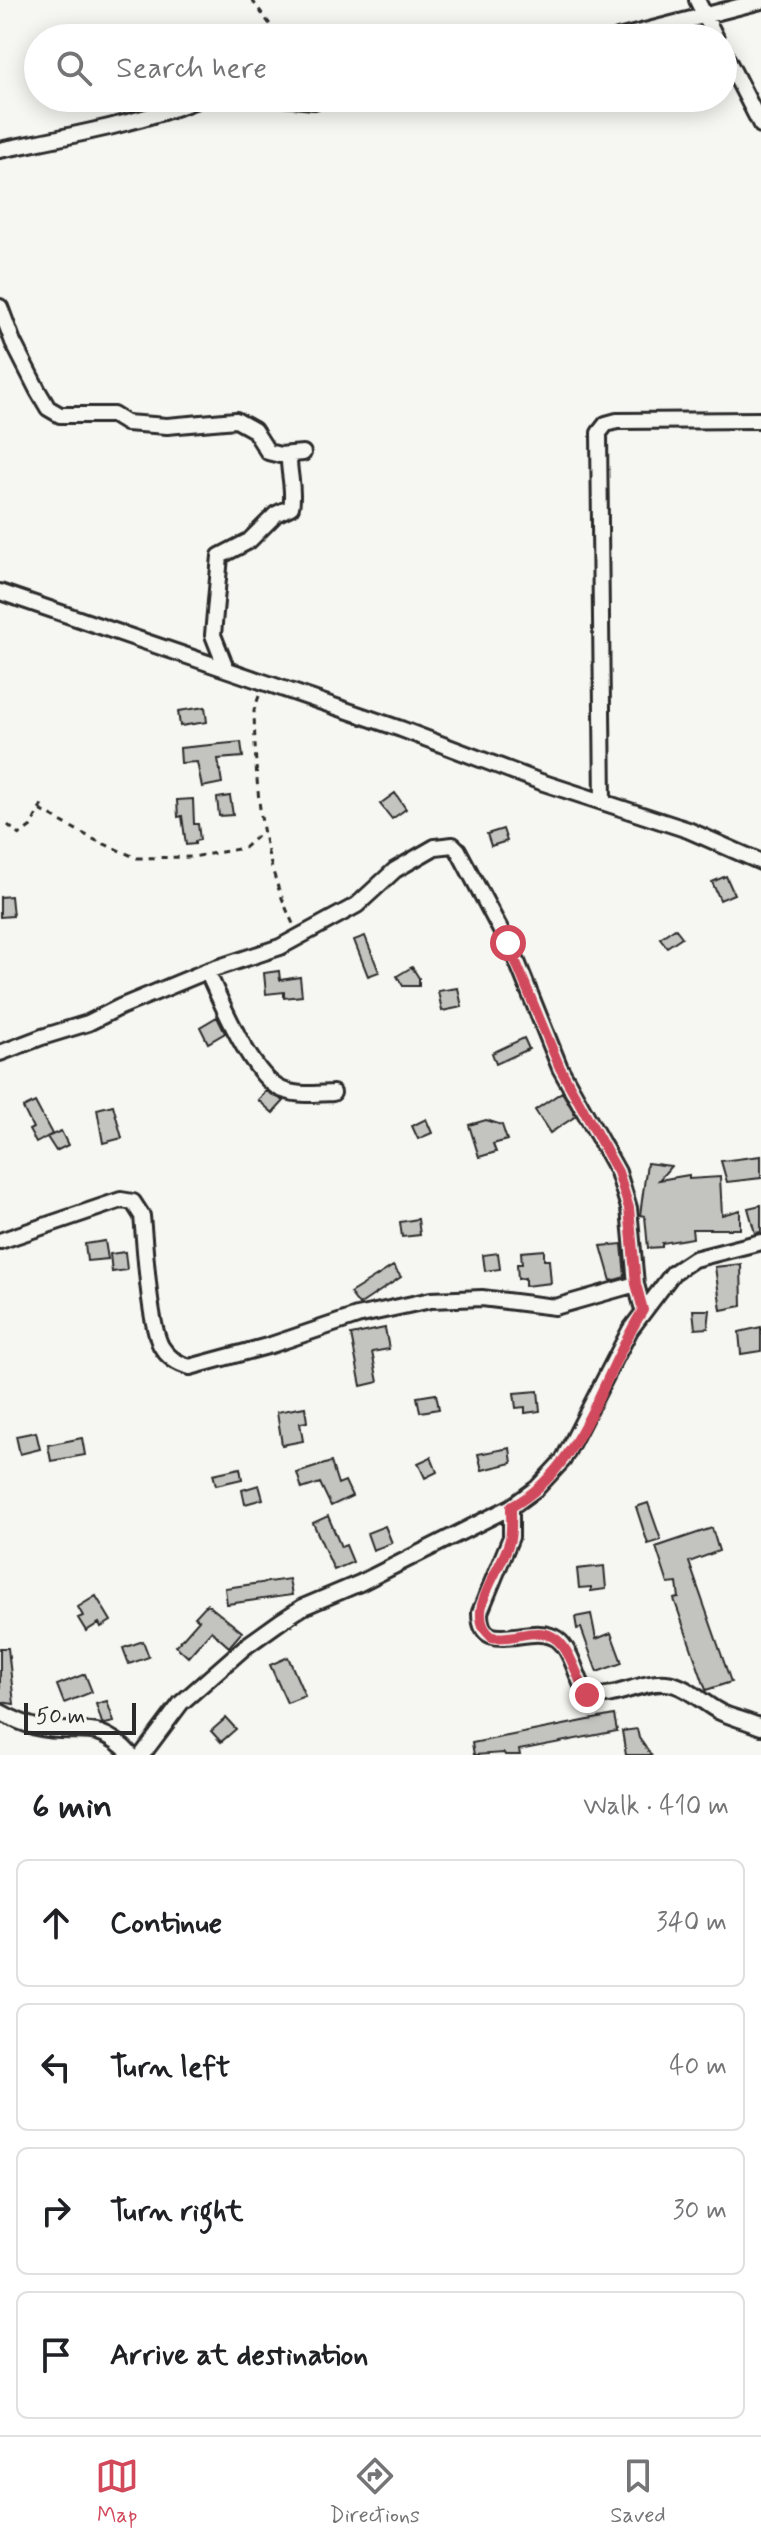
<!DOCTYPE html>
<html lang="en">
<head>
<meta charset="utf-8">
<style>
  :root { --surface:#fff; --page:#f6f6f6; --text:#202124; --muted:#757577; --line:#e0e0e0; --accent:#d1495b }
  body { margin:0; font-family:Mynerve,sans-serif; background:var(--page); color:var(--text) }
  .scale { position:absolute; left:24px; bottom:20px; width:112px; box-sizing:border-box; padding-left:8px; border:4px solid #2b2b2b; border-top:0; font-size:22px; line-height:28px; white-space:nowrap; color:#2b2b2b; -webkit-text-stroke:6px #f6f6f2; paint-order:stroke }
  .stop { position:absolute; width:24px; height:24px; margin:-18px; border:6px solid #d1495b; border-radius:50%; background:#fff }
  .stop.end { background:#d1495b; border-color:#fff; box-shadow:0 2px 8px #0008 }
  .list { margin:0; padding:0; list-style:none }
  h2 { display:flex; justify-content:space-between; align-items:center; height:104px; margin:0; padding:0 32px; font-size:34px }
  h2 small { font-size:26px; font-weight:400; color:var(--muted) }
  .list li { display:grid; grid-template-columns:52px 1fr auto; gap:24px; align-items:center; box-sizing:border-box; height:128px; margin:0 16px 16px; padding:0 16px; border:2px solid var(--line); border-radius:12px }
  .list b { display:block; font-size:30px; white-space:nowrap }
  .list em { font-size:26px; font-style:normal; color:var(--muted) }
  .icon { flex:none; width:44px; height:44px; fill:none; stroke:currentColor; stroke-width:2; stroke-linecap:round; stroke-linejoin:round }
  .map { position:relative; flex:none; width:761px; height:1755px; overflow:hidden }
  .search { position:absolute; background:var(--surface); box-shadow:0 4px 20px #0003; left:24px; right:24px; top:24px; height:88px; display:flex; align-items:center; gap:20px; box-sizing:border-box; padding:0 28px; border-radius:44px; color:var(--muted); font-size:30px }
  .sheet { height:680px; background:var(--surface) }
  nav { display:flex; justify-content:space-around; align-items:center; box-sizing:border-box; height:112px; border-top:2px solid var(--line); background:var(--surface); font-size:22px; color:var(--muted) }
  nav a { display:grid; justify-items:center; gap:4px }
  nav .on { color:var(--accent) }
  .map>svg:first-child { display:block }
  .building { fill:#c3c3c0; stroke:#2b2b2b; stroke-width:2 }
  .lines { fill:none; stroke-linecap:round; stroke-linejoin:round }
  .minor-casing { stroke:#2b2b2b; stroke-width:20 }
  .path { stroke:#2b2b2b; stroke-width:3; stroke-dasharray:6 6; stroke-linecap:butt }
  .minor { stroke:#f6f6f2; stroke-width:14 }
  .route { stroke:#d1495b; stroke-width:10 }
</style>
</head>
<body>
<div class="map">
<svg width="761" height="1755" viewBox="0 0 761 1755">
  <rect width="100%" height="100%" fill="#f6f6f2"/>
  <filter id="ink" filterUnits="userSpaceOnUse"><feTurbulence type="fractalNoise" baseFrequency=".0125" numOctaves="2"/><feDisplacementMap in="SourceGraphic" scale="16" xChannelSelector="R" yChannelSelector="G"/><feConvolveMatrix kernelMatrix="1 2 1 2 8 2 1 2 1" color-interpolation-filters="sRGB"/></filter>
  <g filter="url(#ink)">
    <path class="building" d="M205,707L207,722L180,726L178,711Z
      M241,742L243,757L218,759L222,783L202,787L197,762L181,763L180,748Z
      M395,793L406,809L392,819L380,804Z
      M230,796L233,815L219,816L217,798Z
      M193,799L194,824H198L200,840L195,841V844L186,845L182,816L178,817L177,800Z
      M503,829L507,841L491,846L487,834Z
      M726,876L734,894L720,900L712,882Z
      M11,896L13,916L0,917V897Z
      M675,928L682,937L667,947L660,938Z
      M365,936L379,972L368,976L354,940Z
      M412,967L419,978V986H403L397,976Z
      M279,971L280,980L300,977L302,996L284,998V992L266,994L264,973Z
      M458,988L462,1007L442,1011L438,991Z
      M217,1017L225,1033L208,1043L200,1027Z
      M524,1038L529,1049L496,1064L492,1053Z
      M266,1091L284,1101L273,1113L258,1100Z
      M562,1092L576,1116L550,1133L535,1110Z
      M35,1102L52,1134L36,1143L29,1130L33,1128L23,1108Z
      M113,1105L122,1138L103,1143L97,1109Z
      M426,1119L432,1133L418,1139L412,1126Z
      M486,1120L502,1125L507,1140L493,1144L496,1152L479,1157L469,1125Z
      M61,1131L68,1145L56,1151L47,1137Z
      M761,1156V1178L727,1182L721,1161Z
      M647,1163L671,1166L659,1180L689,1175V1179L720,1177L722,1215L740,1210V1229H692L693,1238L662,1243V1247L648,1248L645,1216L640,1215Z
      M761,1205V1232L755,1233L748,1208Z
      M418,1219L420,1235L402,1237L400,1222Z
      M105,1241L108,1259L87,1261L85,1244Z
      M622,1244L625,1277L611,1281L601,1246Z
      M544,1250V1260H549L551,1283L525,1286V1278L518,1279L517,1264H522L521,1252Z
      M125,1252L127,1270L112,1272L110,1254Z
      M498,1253L500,1269L485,1271L483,1255Z
      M741,1264L742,1306L721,1310L715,1267Z
      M393,1266L401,1277L359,1305L350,1293Z
      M693,1310H710L708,1328L695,1329Z
      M761,1327V1351L741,1354L739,1332Z
      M385,1328L389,1349L372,1352L378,1382L361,1386L351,1335Z
      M538,1391L540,1411L525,1413V1407L516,1408L514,1393Z
      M436,1394L439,1409L420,1412L417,1397Z
      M305,1407L307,1422L300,1423L303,1441L282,1445L277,1412Z
      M36,1432L40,1449L20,1454L16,1436Z
      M82,1438L85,1455L51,1461L48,1445Z
      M510,1448L512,1463L482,1470L478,1454Z
      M431,1457L437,1472L425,1478L418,1463Z
      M331,1462L338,1484L345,1481L352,1496L331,1506L320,1483L302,1489L297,1473Z
      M240,1468L242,1479L216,1485L213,1474Z
      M259,1485L263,1499L245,1504L242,1490Z
      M648,1503L661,1540L648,1544L636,1507Z
      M328,1516L341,1547L346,1545L353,1562L334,1570L313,1523Z
      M385,1526L392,1543L373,1550L367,1533Z
      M712,1528L719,1551L689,1562L731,1682L706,1690L674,1599L679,1598L677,1583L668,1584L656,1547Z
      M604,1566L606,1589L591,1591V1587L579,1588L577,1569Z
      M289,1579L292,1595L227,1604L225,1588Z
      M96,1596L111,1621L101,1627L99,1623L86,1631L78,1618L83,1616L78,1607Z
      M207,1604L242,1632L229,1647L211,1631L188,1657L176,1646L199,1620L195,1617Z
      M591,1614L596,1639L611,1633L622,1663L597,1672L581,1628L577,1629L575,1617Z
      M143,1641L149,1657L129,1664L123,1648Z
      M0,1648H8L14,1704L0,1702Z
      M288,1657L305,1696L287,1703L270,1665Z
      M85,1674L92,1692L64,1703L57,1685Z
      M107,1701L114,1722L105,1724L102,1723L96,1704Z
      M614,1715L617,1731L519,1750L520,1755H505L504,1753L474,1755L472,1743Z
      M226,1718L236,1729L221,1742L211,1731Z
      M637,1729L639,1738L651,1755H626L622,1731Z"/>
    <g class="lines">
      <g class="minor-casing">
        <path id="minor" d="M697,0L716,38
          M618,38L761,1
          M723,51L761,125
          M283,98L314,101L323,98
          M0,150C68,136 138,124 202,98
          M0,307L13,342L38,391L48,408L60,415H113L126,423L167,426L236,420L254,430L268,452L280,455L303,453
          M0,592L401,729L541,782L688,830L761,862
          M226,668L213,635L220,556L249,541L276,514L291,507C295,490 288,472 289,455
          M603,802L599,433L606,424L617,421L761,420
          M207,971C221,1001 252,1078 283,1090C299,1096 317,1094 333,1093
          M0,1053L42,1037L88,1023L120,1007L207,971L280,947L357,905L395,870L435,847L453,845L458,850L516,959L560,1068L618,1172L629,1208L636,1284L643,1310
          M0,1241L121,1200L133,1202L142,1216C145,1246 149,1323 161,1346C168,1358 178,1364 190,1367L271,1345L357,1316L431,1300L482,1298L555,1307L636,1284
          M511,1507V1537L480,1612C479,1660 532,1621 557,1639C573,1651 576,1678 587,1695C614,1700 639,1681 666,1683C687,1685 702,1703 720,1712C733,1718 748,1721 761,1727
          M0,1712C11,1718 24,1724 36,1727C78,1737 97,1717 131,1755
          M142,1755L181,1703L246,1646L281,1621L303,1607L360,1583L511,1507L537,1488L563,1460L630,1330L673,1273L694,1259L761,1242"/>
      </g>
      <path class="path" d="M252,0L280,38
        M259,696L254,710C256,790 259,852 294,926
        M40,810L95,840L137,858L193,857L244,848L262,832
        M8,825L19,835L31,826L44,800"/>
      <use href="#minor" class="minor"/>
    </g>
  </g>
  <g class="lines" filter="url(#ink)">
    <path class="route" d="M508,943L560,1068L618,1172L629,1208L636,1284L643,1310C602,1375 583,1468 511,1507C511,1517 512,1529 510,1539C504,1568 461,1613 492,1637C507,1640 522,1633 537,1633C569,1632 574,1674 587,1695"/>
  </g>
</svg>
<div class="scale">50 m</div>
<div class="stop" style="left:508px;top:943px"></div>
<div class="stop end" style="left:587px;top:1695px"></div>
<div class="search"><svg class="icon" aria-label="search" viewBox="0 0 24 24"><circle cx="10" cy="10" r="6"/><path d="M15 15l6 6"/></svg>Search here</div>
</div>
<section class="sheet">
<h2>6 min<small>Walk · 410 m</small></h2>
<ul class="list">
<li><svg class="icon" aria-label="ahead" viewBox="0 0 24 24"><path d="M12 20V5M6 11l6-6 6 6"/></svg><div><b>Continue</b></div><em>340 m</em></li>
<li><svg class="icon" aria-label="left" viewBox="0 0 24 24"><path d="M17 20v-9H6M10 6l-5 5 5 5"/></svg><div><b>Turn left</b></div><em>40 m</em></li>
<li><svg class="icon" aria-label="right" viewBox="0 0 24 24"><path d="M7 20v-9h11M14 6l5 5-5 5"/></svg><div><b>Turn right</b></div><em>30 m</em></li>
<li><svg class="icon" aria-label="arrive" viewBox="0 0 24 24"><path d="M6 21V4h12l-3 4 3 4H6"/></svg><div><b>Arrive at destination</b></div></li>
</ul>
</section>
<nav>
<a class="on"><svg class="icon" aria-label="map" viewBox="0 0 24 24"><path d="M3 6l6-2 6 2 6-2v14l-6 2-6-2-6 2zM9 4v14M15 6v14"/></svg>Map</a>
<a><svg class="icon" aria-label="directions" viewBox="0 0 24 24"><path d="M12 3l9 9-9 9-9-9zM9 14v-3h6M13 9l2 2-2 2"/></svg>Directions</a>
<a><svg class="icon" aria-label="saved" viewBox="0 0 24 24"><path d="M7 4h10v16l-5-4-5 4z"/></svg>Saved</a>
</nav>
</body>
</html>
